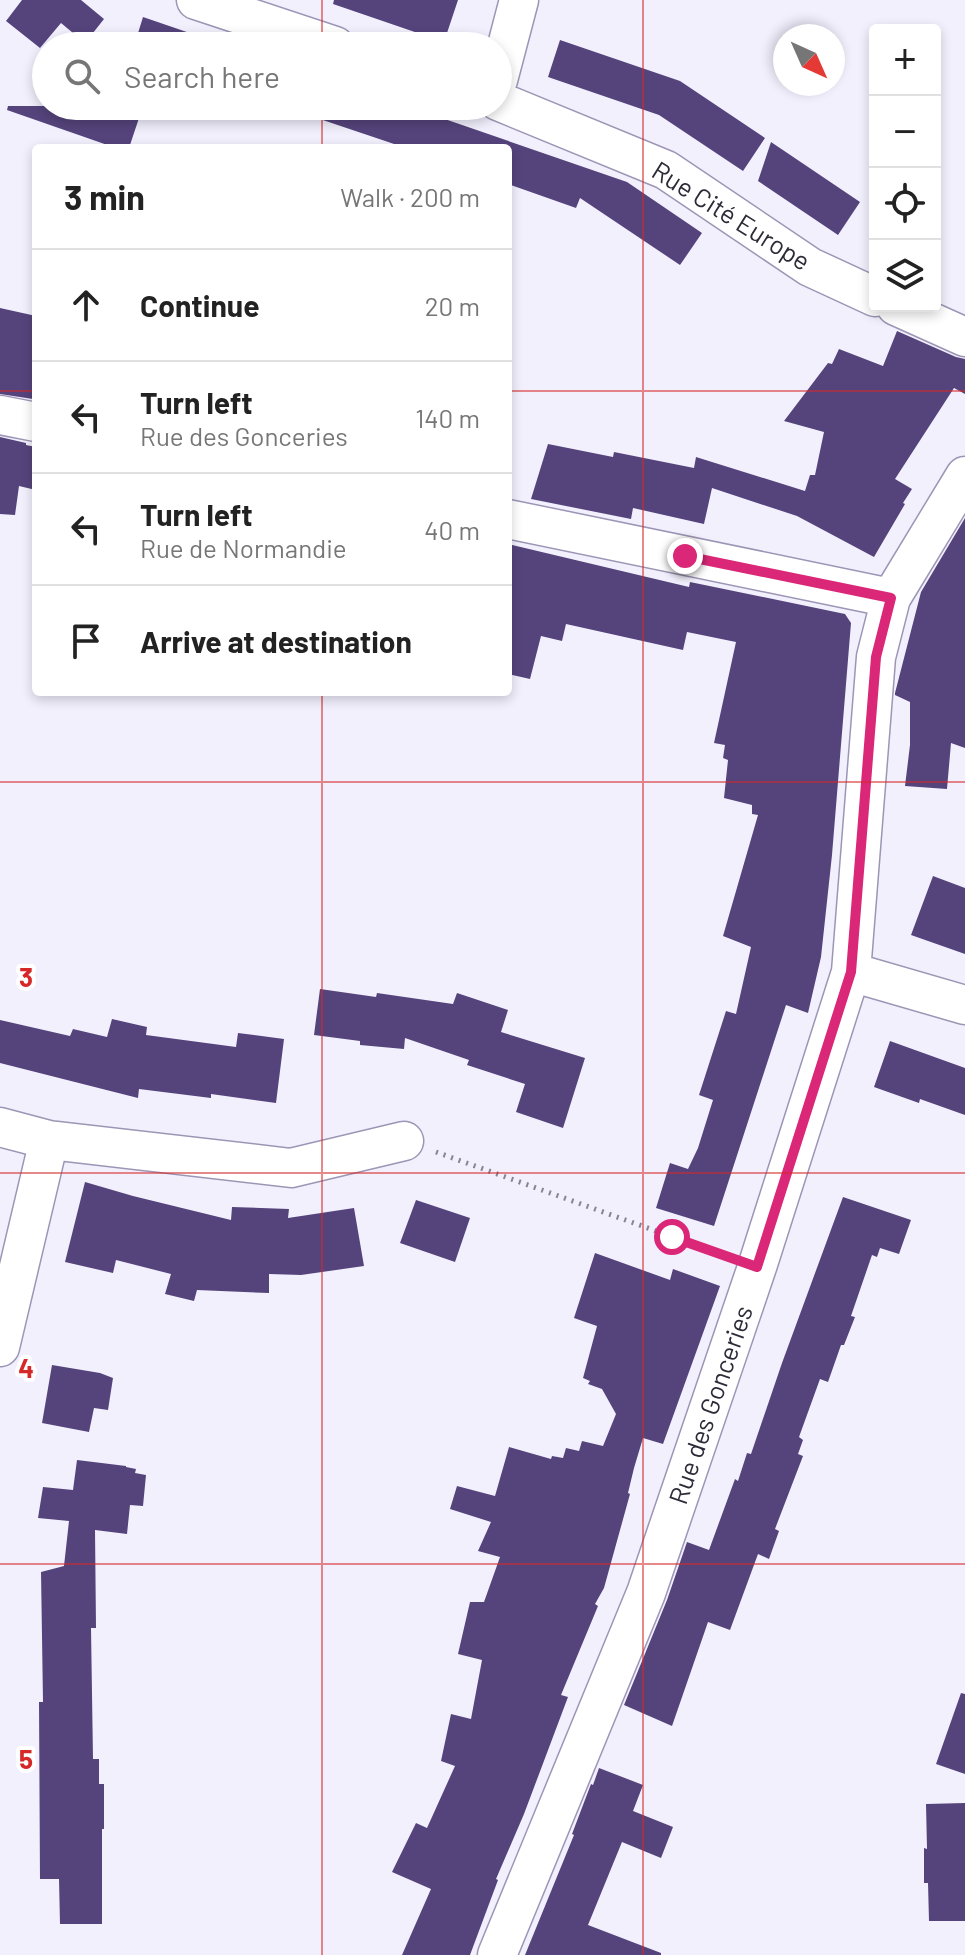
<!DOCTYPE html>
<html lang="en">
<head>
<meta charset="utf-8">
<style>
  :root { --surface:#fff; --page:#f6f6f6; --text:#222; --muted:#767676; --line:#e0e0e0 }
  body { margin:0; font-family:Barlow,sans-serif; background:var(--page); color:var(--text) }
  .controls { position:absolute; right:24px; top:24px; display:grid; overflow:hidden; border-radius:8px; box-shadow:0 4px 12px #0003 }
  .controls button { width:72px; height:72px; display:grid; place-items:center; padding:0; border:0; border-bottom:2px solid var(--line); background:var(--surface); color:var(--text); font:40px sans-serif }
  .compass { position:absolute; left:773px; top:24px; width:72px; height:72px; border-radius:50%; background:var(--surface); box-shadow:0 4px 12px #0003; rotate:135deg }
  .stop { position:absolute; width:24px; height:24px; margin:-18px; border:6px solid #db2777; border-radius:50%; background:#fff }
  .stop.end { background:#db2777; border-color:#fff; box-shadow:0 2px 8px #0008 }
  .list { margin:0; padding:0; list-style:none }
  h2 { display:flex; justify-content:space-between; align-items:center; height:104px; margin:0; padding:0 32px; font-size:34px }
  h2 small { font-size:26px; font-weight:400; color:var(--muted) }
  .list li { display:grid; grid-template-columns:52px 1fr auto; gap:24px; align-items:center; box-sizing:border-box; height:112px; padding:0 32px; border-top:2px solid var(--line) }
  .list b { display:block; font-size:30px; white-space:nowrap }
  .list p { margin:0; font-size:26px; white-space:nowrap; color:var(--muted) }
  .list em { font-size:26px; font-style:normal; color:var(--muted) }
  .icon { flex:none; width:44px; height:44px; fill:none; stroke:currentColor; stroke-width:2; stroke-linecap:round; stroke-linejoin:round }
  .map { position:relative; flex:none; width:965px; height:1955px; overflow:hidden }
  .search { position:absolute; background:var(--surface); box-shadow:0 4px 12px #0003; left:32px; top:32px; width:480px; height:88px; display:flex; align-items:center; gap:20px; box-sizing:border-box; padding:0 28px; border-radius:44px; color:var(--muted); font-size:30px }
  .panel { position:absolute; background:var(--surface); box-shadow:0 4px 12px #0003; left:32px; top:144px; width:480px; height:552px; border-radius:8px }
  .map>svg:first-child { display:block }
  .building { fill:#55447c }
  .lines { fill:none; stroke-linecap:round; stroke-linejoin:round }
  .minor-casing { stroke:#9d95b5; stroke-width:41 }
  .path { stroke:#888592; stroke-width:5; stroke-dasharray:2 6; stroke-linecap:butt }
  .minor { stroke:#fff; stroke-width:38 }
  .route { stroke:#db2777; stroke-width:10 }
  .grid { fill:none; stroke:#d62828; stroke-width:2; stroke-opacity:0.55 }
  .labels { text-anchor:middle; stroke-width:8; stroke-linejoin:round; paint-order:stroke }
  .street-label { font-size:26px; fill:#2e2b38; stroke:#fff }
  .grid-label { font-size:26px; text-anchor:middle; font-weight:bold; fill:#d62828; stroke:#fff; stroke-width:8; stroke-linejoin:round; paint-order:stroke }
</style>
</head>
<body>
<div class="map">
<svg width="965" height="1955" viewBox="0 0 965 1955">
  <rect width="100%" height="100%" fill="#f3f0fe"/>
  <path class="building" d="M22,0H81L104,19L85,43L61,23L40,48L6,21Z
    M334,0H458L444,42L333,4Z
    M143,17L216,42L215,46H134Z
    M560,40L680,81L765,138L743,171L659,115L548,77Z
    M8,106H83L110,115L113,106H143L129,148H116L7,110Z
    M297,106H407L627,182L702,233L680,265L580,198L576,208L508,184V148H406L296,111Z
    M771,142L860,202L838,235L758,181Z
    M0,308L36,316V397H34L33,399L0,394Z
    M897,331L956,357L965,359V394L954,388L895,479L912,489L903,503L905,504L874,557L797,516L712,488L704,524L633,508L631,519L531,499L548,444L613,457L614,452L694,468L696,457L805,491L810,475H815L824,432L784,421L828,363L832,364L839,349L883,366Z
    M0,437L26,443V445L36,447V490L19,486L15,515L0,514Z
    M965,518V748L951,743L947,789L905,786L910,745V702L895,695V693L921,592Z
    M508,544L689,587L690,582L845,614L851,623L832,855L821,957L808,1013L786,1005L714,1226L656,1208L670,1163L688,1169L698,1148L713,1100L699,1095L726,1011L736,1014L751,947L723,936L758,815L752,814V805L724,798L728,760L723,758L725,745L714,743L736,642L687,632L683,650L566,624L562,641L541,636L530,679L508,674Z
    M933,876L965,888V954L911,935Z
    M320,989L376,997L377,993L453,1004L457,993L508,1010L501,1032L585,1058L563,1128L516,1112L525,1084L467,1065L469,1060L405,1038L404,1049L360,1045V1041L314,1035Z
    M112,1019L147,1027L146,1035L236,1047L238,1033L284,1039L276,1103L211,1094V1098L139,1089L138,1098L0,1063V1020L70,1036L73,1029L107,1037Z
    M890,1041L965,1068V1115L920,1099L919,1103L874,1087Z
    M85,1182L133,1196L231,1220L232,1207L289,1209L288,1218L354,1208L364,1266L301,1275L269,1274V1293L197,1290L194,1301L165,1294L171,1274L116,1260L113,1273L65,1262Z
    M843,1197L911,1220L899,1254L880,1248L877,1257L872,1255L851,1316L855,1317L844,1345H841L828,1382L820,1379L799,1437L803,1440L798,1454L803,1456L775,1529L779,1531L769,1559L758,1554L730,1630L708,1622L672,1726L624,1705L667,1600L687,1542L709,1550L735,1479L738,1481L747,1453L751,1454L782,1363Z
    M416,1200L470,1218L455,1262L400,1243Z
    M595,1253L670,1280L673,1269L720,1286L663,1444L643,1438L634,1468L628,1493L630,1494L604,1588L595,1604L598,1606L561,1695L568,1697L524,1814L496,1879L498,1880L470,1955H402L431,1889L392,1872L416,1823L427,1828L455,1766L441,1761L451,1714L471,1719L482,1660L458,1654L470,1602H484L500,1557L478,1551L491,1522L450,1509L457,1486L495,1496L509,1447L551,1459L552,1456L563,1458L566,1448L579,1451L582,1441L603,1446L616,1414L602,1389L588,1384L590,1381L583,1378L597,1326L574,1318Z
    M52,1365L100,1373L113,1378L108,1410L94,1408L89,1432L42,1423Z
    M77,1460L126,1466V1467L136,1469L135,1473L146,1475L143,1506L130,1505L127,1534L95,1530L96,1628H91L93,1759H99V1784H104V1829H102V1924H60L59,1879H40L39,1702H43L41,1572L64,1566L69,1521L38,1518L43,1487L73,1490Z
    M961,1693L965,1694V1774L936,1764Z
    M599,1768L643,1785L633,1811L673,1827L661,1858L622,1842L588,1925L661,1953V1955H525L574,1835L572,1834L591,1784L593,1785Z
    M965,1803V1921H929L928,1883H924V1848L927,1849L926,1804Z"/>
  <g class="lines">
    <g class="minor-casing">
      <path id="minor" d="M196,0L335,46
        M498,80L519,0
        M498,101L666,170L810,267L875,297
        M896,306L965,337
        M0,415L36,422
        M508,519L891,598
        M851,972L965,1005
        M0,1127L49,1140L291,1168L404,1141
        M0,1347L49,1140
        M497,1955L646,1593L757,1267L851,972L876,657L891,598L965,476"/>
    </g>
    <path class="path" d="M436,1152L723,1255"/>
    <use href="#minor" class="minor"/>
  </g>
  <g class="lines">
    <path class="route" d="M672,1237L757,1267L851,972L876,657L891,598L685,556"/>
  </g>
  <path class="grid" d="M322,0V46M643,0V1955M322,106V148M0,391H36M508,391H965M322,692V1955M0,782H965M0,1173H965M0,1564H965"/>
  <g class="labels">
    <g class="street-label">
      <text transform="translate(731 216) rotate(32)" y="9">Rue Cité Europe</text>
      <text transform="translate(711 1405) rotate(-71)" y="9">Rue des Gonceries</text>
    </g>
  </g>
  <g class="grid-label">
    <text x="26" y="987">3</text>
    <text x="26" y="1378">4</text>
    <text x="26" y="1769">5</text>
  </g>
</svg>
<div class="controls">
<button>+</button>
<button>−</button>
<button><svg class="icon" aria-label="locate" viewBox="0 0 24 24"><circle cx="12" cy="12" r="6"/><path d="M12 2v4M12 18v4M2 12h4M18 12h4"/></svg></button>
<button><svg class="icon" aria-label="layers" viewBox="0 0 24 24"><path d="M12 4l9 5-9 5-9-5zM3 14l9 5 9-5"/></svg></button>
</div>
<svg class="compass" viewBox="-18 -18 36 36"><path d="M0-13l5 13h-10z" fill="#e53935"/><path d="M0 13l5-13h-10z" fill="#767676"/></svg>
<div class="stop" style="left:672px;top:1237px"></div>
<div class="stop end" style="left:685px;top:556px"></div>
<div class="search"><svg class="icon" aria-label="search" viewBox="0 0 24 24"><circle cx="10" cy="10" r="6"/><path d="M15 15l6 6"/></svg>Search here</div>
<section class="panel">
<h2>3 min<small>Walk · 200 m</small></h2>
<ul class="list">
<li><svg class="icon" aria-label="ahead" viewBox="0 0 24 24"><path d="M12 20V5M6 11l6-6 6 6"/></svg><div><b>Continue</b></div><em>20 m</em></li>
<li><svg class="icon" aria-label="left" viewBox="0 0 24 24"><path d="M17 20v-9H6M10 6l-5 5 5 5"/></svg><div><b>Turn left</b><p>Rue des Gonceries</p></div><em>140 m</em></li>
<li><svg class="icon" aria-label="left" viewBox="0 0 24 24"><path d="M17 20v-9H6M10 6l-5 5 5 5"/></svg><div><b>Turn left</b><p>Rue de Normandie</p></div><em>40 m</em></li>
<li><svg class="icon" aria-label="arrive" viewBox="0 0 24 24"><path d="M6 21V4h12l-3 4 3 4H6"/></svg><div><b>Arrive at destination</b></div></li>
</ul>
</section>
</div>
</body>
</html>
